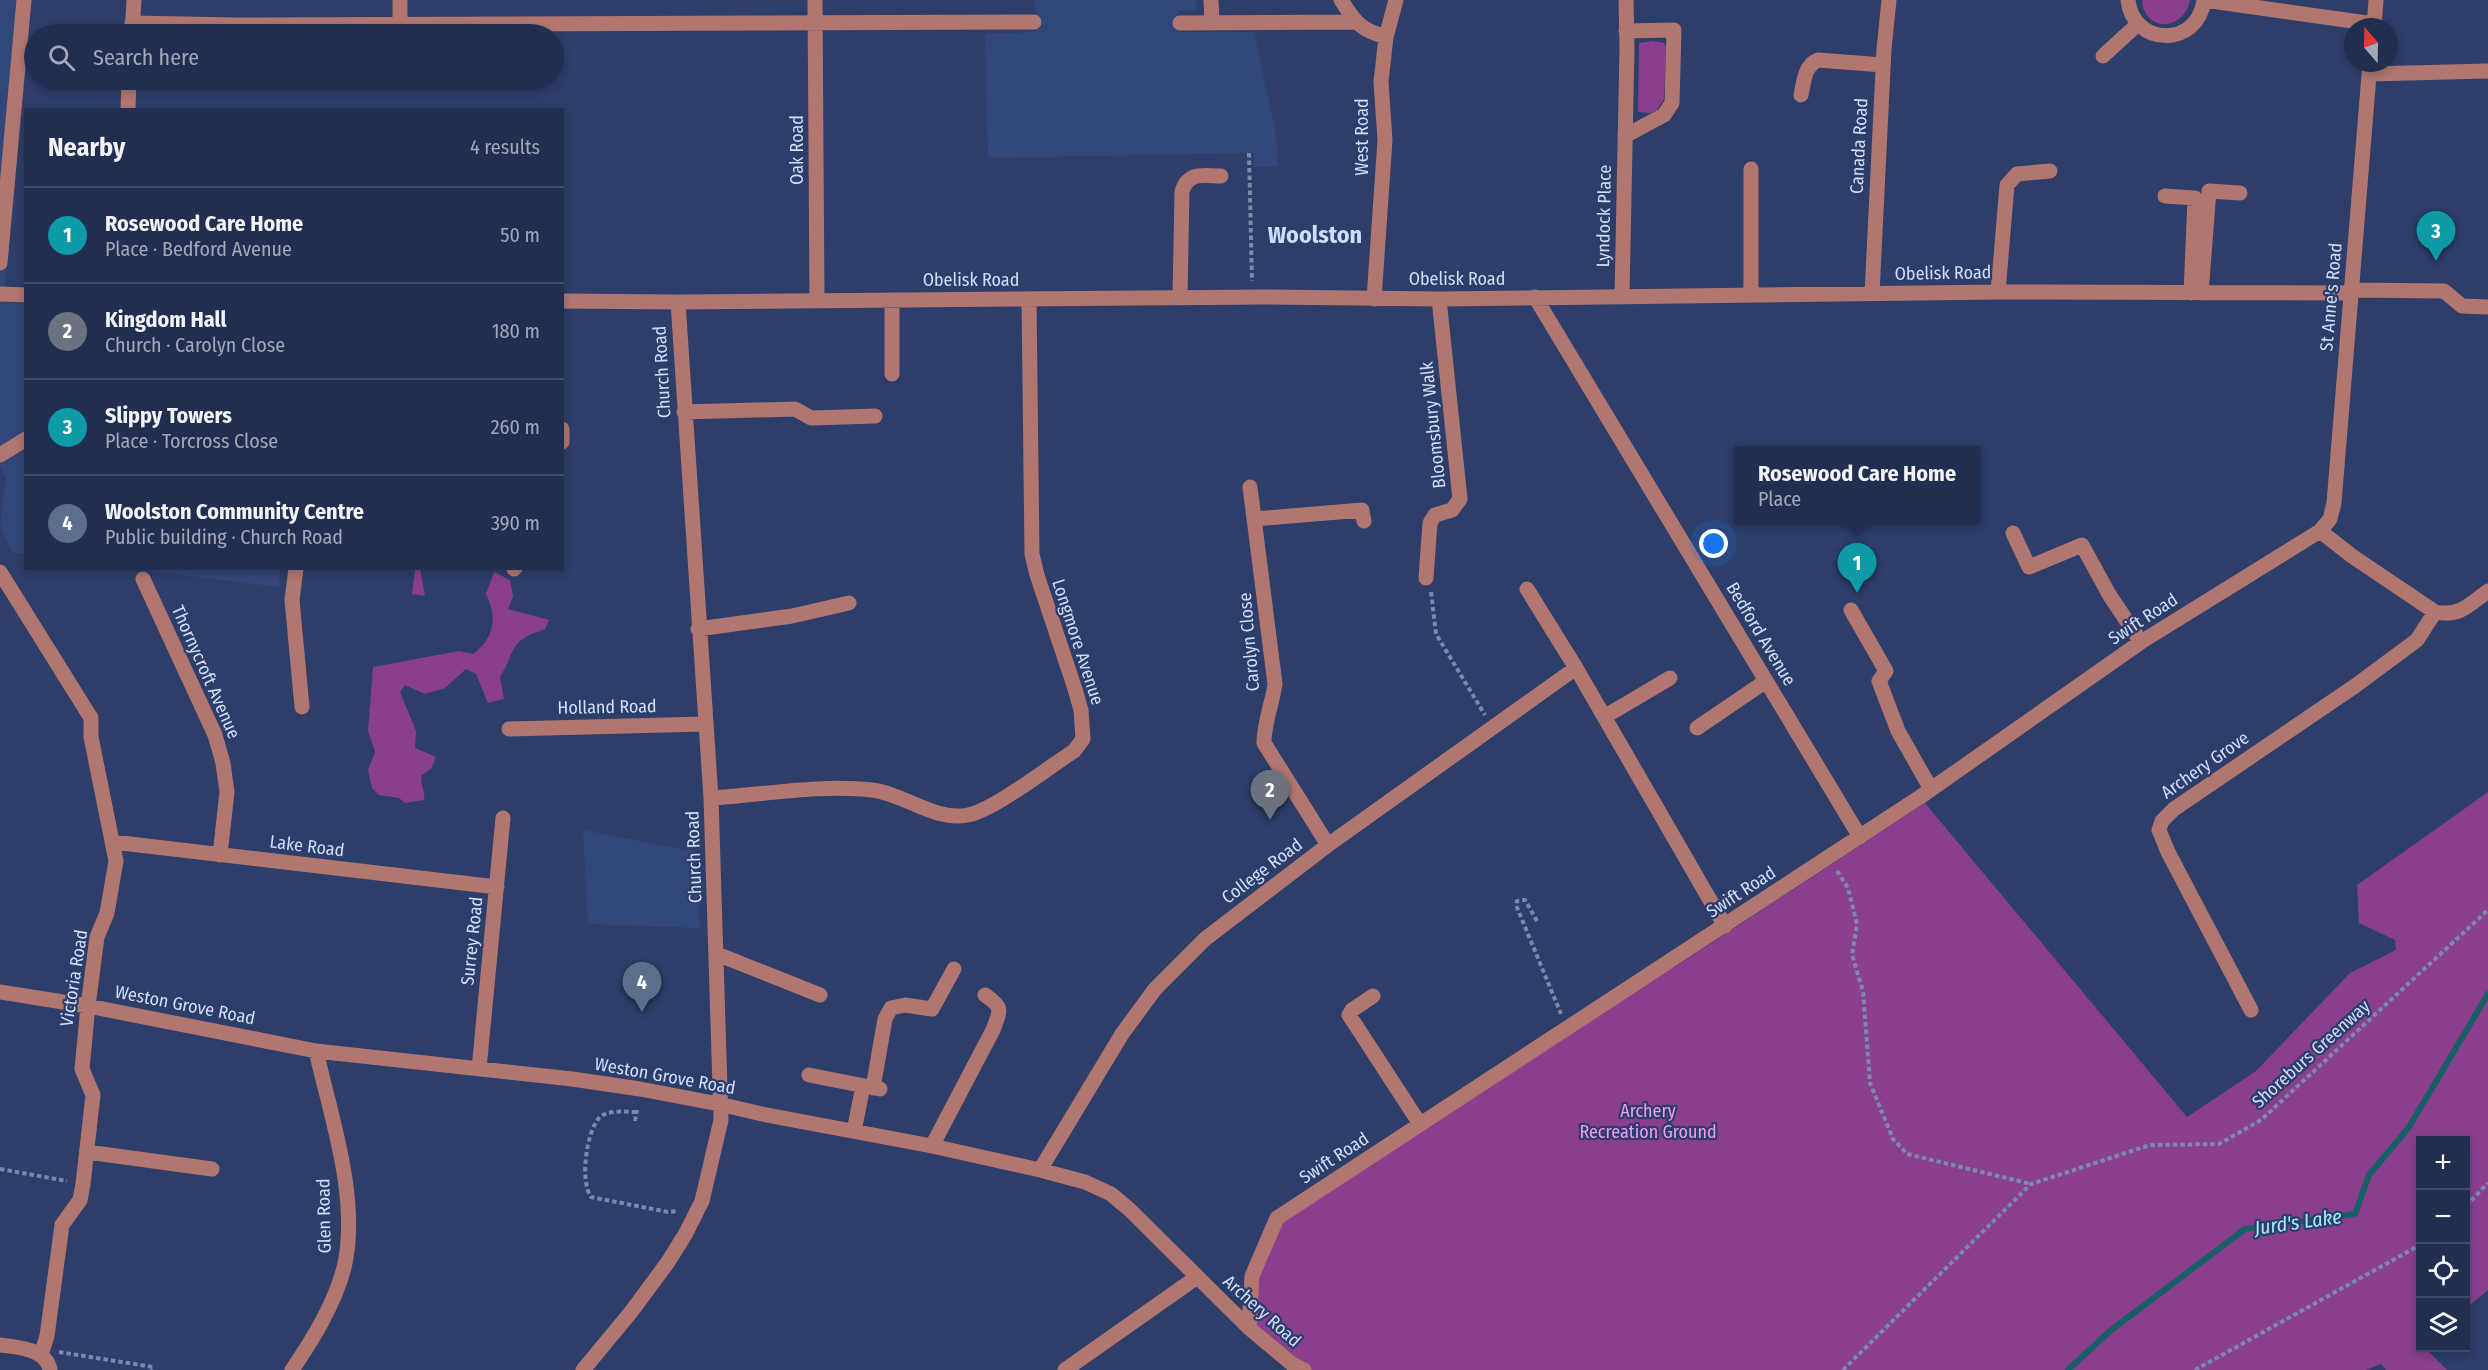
<!DOCTYPE html>
<html lang="en">
<head>
<meta charset="utf-8">
<style>
  :root { --surface:#212e4f; --page:#2d3a59; --text:#f1f3f6; --muted:#a2a8b7; --line:#3e4a66; --accent:#e1af34 }
  body { margin:0; font-family:"Fira Sans Condensed",sans-serif; background:var(--page); color:var(--text) }
  .controls { position:absolute; right:18px; bottom:18px; display:grid; overflow:hidden; border-radius:0px; box-shadow:0 3px 9px #0003 }
  .controls button { width:54px; height:54px; display:grid; place-items:center; padding:0; border:0; border-bottom:2px solid var(--line); background:var(--surface); color:var(--text); font:30px sans-serif }
  .compass { position:absolute; left:2344px; top:18px; width:54px; height:54px; border-radius:50%; background:var(--surface); box-shadow:0 3px 9px #0003; rotate:340deg }
  .you { position:absolute; left:1714px; top:544px; width:21px; height:21px; margin:-15px; border:4px solid #fff; border-radius:50%; background:#1a73e8; box-shadow:0 0 0 9px #1a73e833 }
  .badge { display:grid; place-items:center; width:39px; height:39px; border-radius:50%; background:var(--accent); color:#fff; font-size:20px; font-weight:700 }
  .pin { position:absolute; translate:-50% -50px; filter:drop-shadow(0 2px 3px #0008) }
  .pin::after { content:''; position:absolute; top:32px; width:21px; height:18px; background:inherit; clip-path:polygon(0 0,100% 0,50% 100%) }
  .popup { position:absolute; left:1734px; top:446px; width:246px; height:78px; box-sizing:border-box; display:grid; place-content:center; border-radius:0px; background:var(--surface); filter:drop-shadow(0 2px 4px #0005); font-size:20px; white-space:nowrap; color:var(--muted) }
  .popup b { font-size:22px; color:var(--text) }
  .popup::after { content:''; position:absolute; left:50%; top:100%; margin-left:-12px; border:12px solid transparent; border-top-color:var(--surface) }
  .list { margin:0; padding:0; list-style:none }
  h2 { display:flex; justify-content:space-between; align-items:center; height:78px; margin:0; padding:0 24px; font-size:26px }
  h2 small { font-size:20px; font-weight:400; color:var(--muted) }
  .list li { display:grid; grid-template-columns:39px 1fr auto; gap:18px; align-items:center; box-sizing:border-box; height:96px; padding:0 24px; border-top:2px solid var(--line) }
  .list b { display:block; font-size:22px; white-space:nowrap }
  .list p { margin:0; font-size:20px; white-space:nowrap; color:var(--muted) }
  .list em { font-size:20px; font-style:normal; color:var(--muted) }
  .icon { flex:none; width:33px; height:33px; fill:none; stroke:currentColor; stroke-width:2; stroke-linecap:round; stroke-linejoin:round }
  .map { position:relative; flex:none; width:2488px; height:1370px; overflow:hidden }
  .search { position:absolute; background:var(--surface); box-shadow:0 3px 9px #0003; left:24px; top:24px; width:540px; height:66px; display:flex; align-items:center; gap:15px; box-sizing:border-box; padding:0 21px; border-radius:33px; color:var(--muted); font-size:22px }
  .panel { position:absolute; background:var(--surface); box-shadow:0 3px 9px #0003; left:24px; top:108px; width:540px; height:462px; border-radius:0px }
  .map>svg:first-child { display:block }
  .built { fill:#324779 }
  .green { fill:#893f8e }
  .lines { fill:none; stroke-linecap:round; stroke-linejoin:round }
  .stream { stroke:#195f66; stroke-width:6 }
  .path { stroke:#7a8aad; stroke-width:4; stroke-dasharray:4.5 3; stroke-linecap:butt }
  .minor { stroke:#b17670; stroke-width:15 }
  .labels { text-anchor:middle; stroke-width:4.5; stroke-linejoin:round; paint-order:stroke }
  .street-label { font-size:18px; fill:#d1def9; stroke:#2c3e69 }
  .park-label { font-size:18px; fill:#f39af8; stroke:#2c3e69 }
  .water-label { font-size:20px; font-style:italic; fill:#9feff9; stroke:#2c3e69 }
  .district-label { font-size:24px; font-weight:bold; fill:#cdddfd; stroke:#2c3e69 }
</style>
</head>
<body>
<div class="map">
<svg width="2488" height="1370" viewBox="0 0 2488 1370">
  <rect width="100%" height="100%" fill="#2c3e69"/>
  <path class="built" d="M0,0H30L3,302L25,304V554L12,553L0,525L6,478L0,466Z
    M1035,0H1196L1197,6L1193,11H1179V32H1254L1276,134L1278,166L1253,167L1254,153L988,158L985,34L1036,32Z
    M133,569L280,568V569L279,587Z
    M583,830L696,852L700,928L588,924Z"/>
  <path class="green" d="M2142,0H2190C2184,32 2144,32 2142,0Z
    M1653,41L1664,43L1666,47L1664,99L1657,110L1651,113L1638,112L1639,43Z
    M410,569H420L425,596L412,594L415,570Z
    M494,572L510,580L513,596L508,609L549,620L545,629C508,642 518,646 500,677L504,699L488,703L476,674L466,669L445,688L425,694L405,685L400,692L416,731L415,748L436,757L431,769L422,775C419,785 426,790 424,800L405,803L399,798L379,795L372,788L368,770L375,752L368,731L373,667L459,651L473,654C494,639 498,617 486,594Z
    M2488,792V1290L2466,1308V1140H2420V1348H2425L2447,1370H2386L2381,1364L2366,1370H1304L1249,1328L1252,1276L1277,1218L1667,964L1672,969L1925,803L2187,1117L2256,1071L2350,973L2396,950L2395,940L2359,923L2357,885Z"/>
  <g class="lines">
    <path class="stream" d="M2068,1370L2110,1331L2245,1229L2355,1214L2369,1175L2409,1127L2488,994"/>
    <path class="path" d="M1249,153L1252,281
      M1431,592L1436,634L1485,715
      M1837,871L1848,888L1857,924L1852,955L1863,991L1870,1083L1893,1139L1907,1154L2031,1184
      M1537,921L1525,900L1517,901L1516,905L1561,1014
      M636,1112C625,1112 608,1109 599,1118C586,1133 580,1181 591,1197L668,1212L678,1211
      M635,1121L637,1110
      M0,1169L67,1181
      M2466,1206L2488,1183
      M59,1352L153,1367L152,1370
      M1843,1370L2031,1184L2150,1145L2219,1144L2261,1120L2488,910
      M2195,1370L2420,1245"/>
    <path class="minor" d="M815,0L817,300
      M1211,0L1212,22
      M1341,0C1355,22 1360,30 1386,37
      M2128,0C2133,47 2198,48 2204,0
      M2204,0L2374,24
      M132,23L237,25L1034,22
      M1180,23L1355,22
      M400,24V0
      M2374,27L2376,0
      M132,34L134,0
      M2103,56L2138,24
      M2369,74L2488,71
      M1801,95C1804,82 1804,66 1818,60L1883,65
      M128,110L129,80
      M1625,136L1664,115L1672,103L1674,30L1626,31
      M1751,169V294
      M2165,196L2195,198L2191,293
      M0,263L24,0
      M2351,290L2444,291L2462,306L2488,307
      M1998,292L2007,185L2017,174L2050,171
      M2201,293L2209,191L2240,193
      M0,294L26,295
      M1872,294L1884,49L1889,0
      M1622,296L1627,48L1626,0
      M1535,297L1860,837
      M1180,298L1182,191C1189,171 1203,176 1221,176
      M1374,299L1385,140L1381,82L1386,37L1396,0
      M562,301L678,302L1264,297L1439,299L1998,292L2351,293
      M892,374V300
      M684,412L795,409L811,418L875,416
      M562,429V442
      M0,455L26,439
      M1250,487L1275,684C1272,705 1264,722 1264,743L1328,845
      M1255,519L1362,510L1364,521
      M2320,531L2352,556L2435,612C2460,617 2469,605 2488,591
      M2013,533L2029,567L2082,545L2110,596L2141,642
      M296,568L292,600L302,707
      M514,569L515,568
      M0,572L91,718V737L116,861L107,913L97,937L88,1006L82,1069L93,1095L83,1184L80,1200L62,1225L47,1336L41,1355
      M1426,578L1430,523L1435,515L1452,510L1460,499L1439,299
      M143,579L215,735L223,763L227,792L220,855
      M1527,589L1576,668L1725,926
      M1851,610L1886,671L1879,681L1898,731L1931,789
      M698,629L792,616L849,603
      M1604,717L1670,678
      M1697,728L1766,681
      M509,729L705,724
      M711,798C761,795 822,784 872,790C905,794 935,822 968,815C994,810 1049,767 1074,751L1083,739L1081,710L1075,689L1037,575L1032,554L1029,299
      M113,842L497,887
      M717,954L820,995
      M0,992L88,1006L316,1051L572,1079L640,1089L719,1104L762,1114L932,1146L1040,1170L1085,1182L1111,1194L1130,1210L1249,1328L1292,1364L1304,1370
      M1373,996L1352,1010L1349,1015L1420,1124
      M2251,1010L2168,852L2159,830L2162,821L2174,809L2355,686L2417,640L2435,612
      M479,1069L503,818
      M809,1075L880,1089
      M873,1088L885,1019L891,1008L905,1005L932,1009L954,969
      M854,1131L863,1086
      M932,1146L993,1030C1000,1010 1004,1008 985,995
      M87,1152L212,1169
      M1040,1170L1122,1034L1155,989L1205,939L1328,845L1576,668
      M1249,1328L1252,1276L1277,1218L1920,797L2141,642L2320,531L2330,519L2334,503L2370,63
      M0,1345C17,1347 47,1349 50,1370
      M292,1370C313,1339 334,1305 344,1268C360,1200 331,1117 316,1051
      M583,1370L631,1312L668,1262L686,1233L702,1201L721,1120L711,798L678,302
      M1065,1370L1197,1277"/>
  </g>
  <g class="labels">
    <g class="street-label">
      <text transform="translate(1362 137) rotate(-90)" y="6">West Road</text>
      <text transform="translate(1859 146) rotate(-87)" y="6">Canada Road</text>
      <text transform="translate(797 150) rotate(-90)" y="6">Oak Road</text>
      <text transform="translate(1604 216) rotate(-89)" y="6">Lyndock Place</text>
      <text transform="translate(1943 273) rotate(-1)" y="6">Obelisk Road</text>
      <text x="1457" y="285">Obelisk Road</text>
      <text x="971" y="286">Obelisk Road</text>
      <text transform="translate(2331 297) rotate(-85)" y="6">St Anne's Road</text>
      <text transform="translate(662 372) rotate(-93)" y="6">Church Road</text>
      <text transform="translate(1433 425) rotate(-96)" y="6">Bloomsbury Walk</text>
      <text transform="translate(2143 619) rotate(-33)" y="6">Swift Road</text>
      <text transform="translate(1761 634) rotate(59)" y="6">Bedford Avenue</text>
      <text transform="translate(1078 642) rotate(72)" y="6">Longmore Avenue</text>
      <text transform="translate(1249 642) rotate(-95)" y="6">Carolyn Close</text>
      <text transform="translate(206 672) rotate(66)" y="6">Thornycroft Avenue</text>
      <text transform="translate(607 707) rotate(-1)" y="6">Holland Road</text>
      <text transform="translate(2205 765) rotate(-35)" y="6">Archery Grove</text>
      <text transform="translate(307 846) rotate(7)" y="6">Lake Road</text>
      <text transform="translate(694 857) rotate(-92)" y="6">Church Road</text>
      <text transform="translate(1262 871) rotate(-37)" y="6">College Road</text>
      <text transform="translate(1741 892) rotate(-33)" y="6">Swift Road</text>
      <text transform="translate(472 941) rotate(-84)" y="6">Surrey Road</text>
      <text transform="translate(74 978) rotate(-81)" y="6">Victoria Road</text>
      <text transform="translate(185 1005) rotate(11)" y="6">Weston Grove Road</text>
      <text transform="translate(2311 1054) rotate(-42)" y="6">Shoreburs Greenway</text>
      <text transform="translate(665 1076) rotate(10)" y="6">Weston Grove Road</text>
      <text transform="translate(1334 1158) rotate(-33)" y="6">Swift Road</text>
      <text transform="translate(324 1216) rotate(-91)" y="6">Glen Road</text>
      <text transform="translate(1262 1311) rotate(42)" y="6">Archery Road</text>
    </g>
    <g class="park-label">
      <text x="1648" y="1117">Archery<tspan x="1648" dy="21">Recreation Ground</tspan></text>
    </g>
    <g class="water-label">
      <text transform="translate(2298 1222) rotate(-8)" y="7">Jurd's Lake</text>
    </g>
    <g class="district-label">
      <text x="1315" y="243">Woolston</text>
    </g>
  </g>
</svg>
<div class="controls">
<button>+</button>
<button>−</button>
<button><svg class="icon" aria-label="locate" viewBox="0 0 24 24"><circle cx="12" cy="12" r="6"/><path d="M12 2v4M12 18v4M2 12h4M18 12h4"/></svg></button>
<button><svg class="icon" aria-label="layers" viewBox="0 0 24 24"><path d="M12 4l9 5-9 5-9-5zM3 14l9 5 9-5"/></svg></button>
</div>
<svg class="compass" viewBox="-18 -18 36 36"><path d="M0-13l5 13h-10z" fill="#e53935"/><path d="M0 13l5-13h-10z" fill="#a2a8b7"/></svg>
<div class="you"></div>
<div class="pin badge" style="left:1857px;top:593px;background:#0f9aa8">1</div>
<div class="popup"><b>Rosewood Care Home</b>Place</div>
<div class="pin badge" style="left:1270px;top:820px;background:#6b7280">2</div>
<div class="pin badge" style="left:2436px;top:261px;background:#0f9aa8">3</div>
<div class="pin badge" style="left:642px;top:1012px;background:#5c6f8a">4</div>
<div class="search"><svg class="icon" aria-label="search" viewBox="0 0 24 24"><circle cx="10" cy="10" r="6"/><path d="M15 15l6 6"/></svg>Search here</div>
<section class="panel">
<h2>Nearby<small>4 results</small></h2>
<ul class="list">
<li><span class="badge" style="background:#0f9aa8">1</span><div><b>Rosewood Care Home</b><p>Place · Bedford Avenue</p></div><em>50 m</em></li>
<li><span class="badge" style="background:#6b7280">2</span><div><b>Kingdom Hall</b><p>Church · Carolyn Close</p></div><em>180 m</em></li>
<li><span class="badge" style="background:#0f9aa8">3</span><div><b>Slippy Towers</b><p>Place · Torcross Close</p></div><em>260 m</em></li>
<li><span class="badge" style="background:#5c6f8a">4</span><div><b>Woolston Community Centre</b><p>Public building · Church Road</p></div><em>390 m</em></li>
</ul>
</section>
</div>
</body>
</html>
